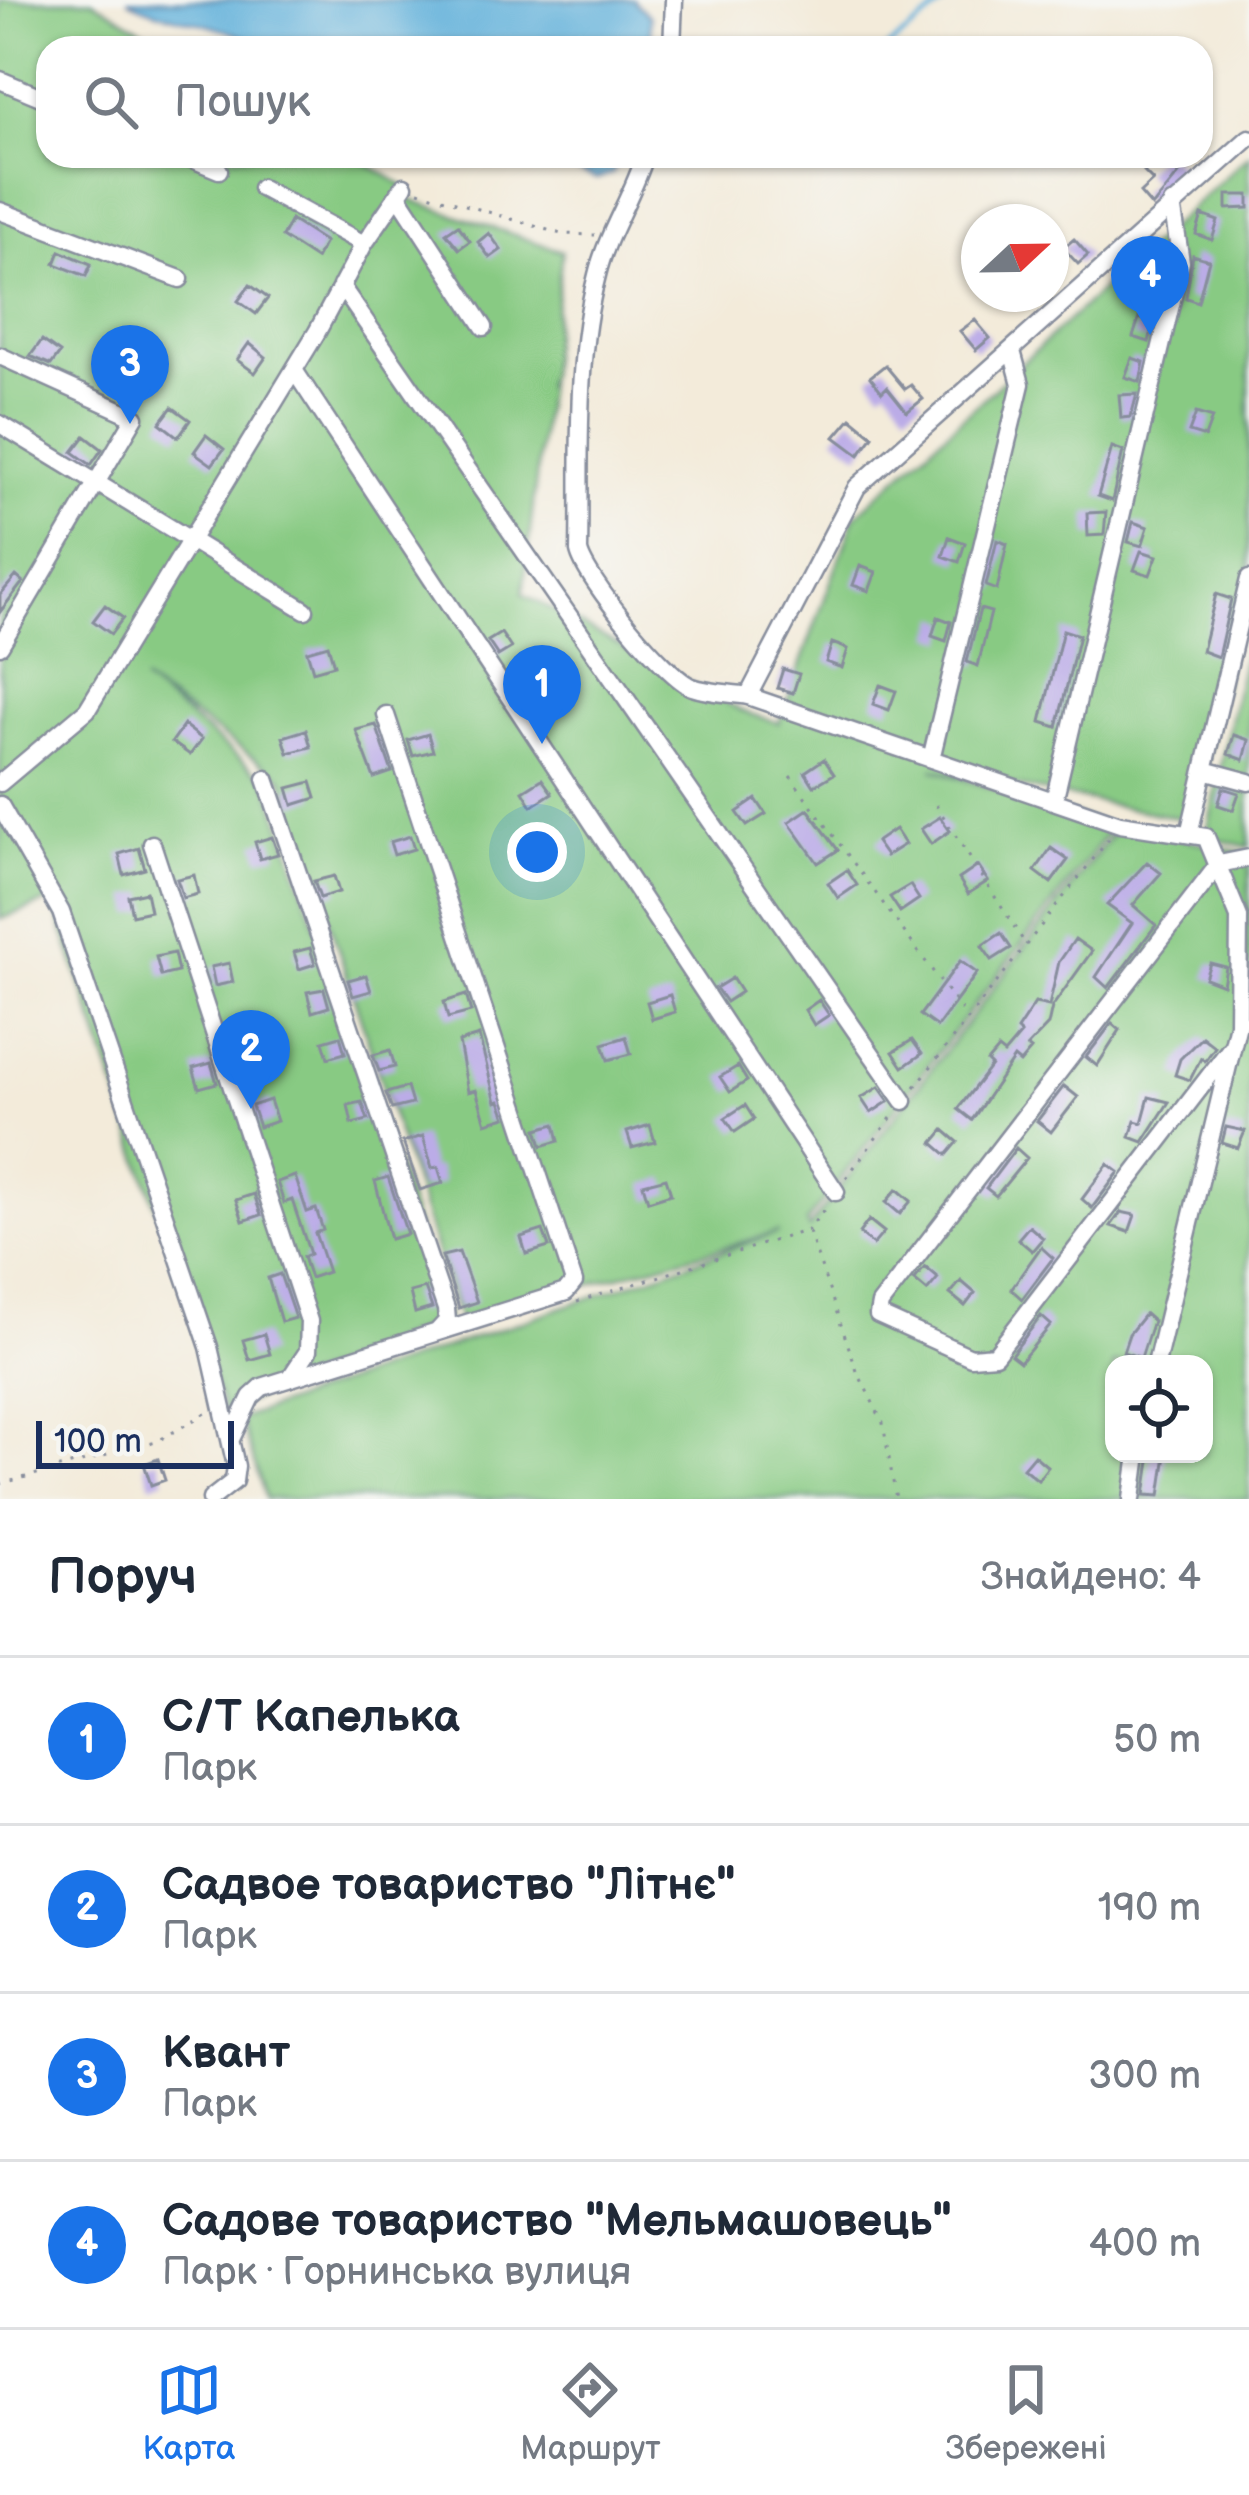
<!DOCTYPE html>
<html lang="uk">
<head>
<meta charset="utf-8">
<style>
  :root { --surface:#fff; --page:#f2f2f3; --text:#1f2937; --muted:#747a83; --line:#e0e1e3; --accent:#1a73e8 }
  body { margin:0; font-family:"Balsamiq Sans",sans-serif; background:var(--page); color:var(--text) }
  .controls { position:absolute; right:36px; bottom:36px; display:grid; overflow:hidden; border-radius:24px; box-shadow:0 3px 9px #0004 }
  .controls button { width:108px; height:108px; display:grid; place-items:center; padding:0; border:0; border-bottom:3px solid var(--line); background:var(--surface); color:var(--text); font:60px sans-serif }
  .compass { position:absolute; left:961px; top:204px; width:108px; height:108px; border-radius:50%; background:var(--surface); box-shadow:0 3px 9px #0004; rotate:68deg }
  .scale { position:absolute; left:36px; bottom:30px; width:198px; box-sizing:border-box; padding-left:12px; border:6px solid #1b2f5e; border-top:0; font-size:33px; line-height:42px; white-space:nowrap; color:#1b2f5e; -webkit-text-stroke:9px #f6f6f2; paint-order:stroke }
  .you { position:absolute; left:537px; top:852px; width:42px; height:42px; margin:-30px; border:9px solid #fff; border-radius:50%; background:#1a73e8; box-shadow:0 0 0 18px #1a73e833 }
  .badge { display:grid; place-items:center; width:78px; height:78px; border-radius:50%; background:var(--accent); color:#fff; font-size:39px; font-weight:700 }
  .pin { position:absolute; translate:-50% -99px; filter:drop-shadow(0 3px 6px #0008) }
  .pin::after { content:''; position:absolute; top:63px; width:42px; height:36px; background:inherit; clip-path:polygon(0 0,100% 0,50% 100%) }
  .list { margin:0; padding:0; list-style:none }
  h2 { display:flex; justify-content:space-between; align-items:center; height:156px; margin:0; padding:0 48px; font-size:51px }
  h2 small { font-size:39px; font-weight:400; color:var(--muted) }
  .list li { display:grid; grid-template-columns:78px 1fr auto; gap:36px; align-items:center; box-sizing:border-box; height:168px; padding:0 48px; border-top:3px solid var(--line) }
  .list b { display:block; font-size:45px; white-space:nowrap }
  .list p { margin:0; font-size:39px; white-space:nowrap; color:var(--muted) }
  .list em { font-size:39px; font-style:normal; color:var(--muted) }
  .icon { flex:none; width:66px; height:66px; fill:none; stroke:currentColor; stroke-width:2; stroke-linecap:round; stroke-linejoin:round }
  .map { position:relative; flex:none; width:1249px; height:1499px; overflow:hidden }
  .search { position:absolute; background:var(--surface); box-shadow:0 3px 9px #0004; left:36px; right:36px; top:36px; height:132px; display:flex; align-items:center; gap:30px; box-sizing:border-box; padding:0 42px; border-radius:36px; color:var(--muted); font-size:45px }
  .sheet { height:828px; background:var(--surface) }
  nav { display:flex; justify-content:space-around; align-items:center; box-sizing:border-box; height:168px; border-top:3px solid var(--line); background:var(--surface); font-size:33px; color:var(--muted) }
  nav a { display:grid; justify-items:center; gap:6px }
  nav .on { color:var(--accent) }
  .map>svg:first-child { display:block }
  .green { fill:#88ca83; stroke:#527c70; stroke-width:3; fill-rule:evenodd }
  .water { fill:#60b0da; stroke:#3e709c; stroke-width:3 }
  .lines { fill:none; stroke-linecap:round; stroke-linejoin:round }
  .stream { stroke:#60b0da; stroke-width:4.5 }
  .building { fill:#bbace7 }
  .minor-casing { stroke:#878d9c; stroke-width:21 }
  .path { stroke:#878d9c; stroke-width:3; stroke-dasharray:3 9; stroke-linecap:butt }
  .minor { stroke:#fff; stroke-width:16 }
</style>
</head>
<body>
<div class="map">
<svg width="1249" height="1499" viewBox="0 0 1249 1499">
  <rect width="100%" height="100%" fill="#f6f6f2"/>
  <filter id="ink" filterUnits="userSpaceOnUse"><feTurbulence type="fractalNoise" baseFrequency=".00833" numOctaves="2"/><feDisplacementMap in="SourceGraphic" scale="24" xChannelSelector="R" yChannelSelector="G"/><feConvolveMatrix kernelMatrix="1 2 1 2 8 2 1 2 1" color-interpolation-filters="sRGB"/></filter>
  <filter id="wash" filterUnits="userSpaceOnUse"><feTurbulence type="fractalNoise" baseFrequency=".004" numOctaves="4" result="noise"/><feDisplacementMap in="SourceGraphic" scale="48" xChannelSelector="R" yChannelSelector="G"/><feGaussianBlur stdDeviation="2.7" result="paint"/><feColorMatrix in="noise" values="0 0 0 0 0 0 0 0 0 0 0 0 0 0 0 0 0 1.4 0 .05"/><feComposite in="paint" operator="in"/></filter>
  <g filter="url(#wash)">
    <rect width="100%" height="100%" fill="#f3ebda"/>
    <path class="green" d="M0,0H92L173,48H48V156H354L404,186L400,196L562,251L523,594L744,712L779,723L855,516L1249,155V573L1193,821L932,769L1112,827L806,1223L809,1228L1120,824L1249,854V1499H266L240,1419L779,1232L459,1320L282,777L143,681L266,779L448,1318L224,1412L53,900L0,919ZM1114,1364H1204V1454H1114Z
      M1249,631V847L1206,837Z"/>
    <path class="water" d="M127,0H633L650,17L651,48H265C222,21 171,23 127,0Z
      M542,156H619L613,173L596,179Z"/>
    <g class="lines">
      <path class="stream" d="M887,48L950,0"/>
    </g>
    <g id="blocks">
      <path class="building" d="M1159,156H1169L1183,169L1152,207L1140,193L1153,181L1144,172Z
        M1227,195H1249V208L1227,209Z
        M1202,215L1218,221L1212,240L1196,234Z
        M291,220L325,242L316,259L282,237Z
        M458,225L470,241L459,249L446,233Z
        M489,233L501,250L490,258L478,242Z
        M1074,239L1088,255L1078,264L1063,248Z
        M60,251L91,264L86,276L55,264Z
        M1193,255L1209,260L1198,302L1186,298Z
        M250,285L268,298L256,314L238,301Z
        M1139,318L1154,323L1149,342L1133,337Z
        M975,320L990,338L976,350L960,331Z
        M42,340L60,353L51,365L30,356Z
        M249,343L266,357L255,373L237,360Z
        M1132,358L1144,362L1140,382L1125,377Z
        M885,365L905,389L911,385L923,399L907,412L887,387L882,392L870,377Z
        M1137,394L1131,417L1121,418L1119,395Z
        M172,407L190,420L178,437L160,423Z
        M1196,413L1212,418L1205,437L1189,432Z
        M851,418L873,436L859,455L835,437Z
        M206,435L224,449L212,465L194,452Z
        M85,436L102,449L91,465L73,452Z
        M1112,447L1123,451L1112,501L1098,496Z
        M1106,512L1104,535L1088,536L1087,513Z
        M1133,522L1148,527L1142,546L1128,542Z
        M949,537L965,543L959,562L943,556Z
        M997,540L1007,544L997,590L986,586Z
        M1141,551L1157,556L1150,575L1134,570Z
        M860,566L876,572L869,591L853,585Z
        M16,576L23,582L0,612V595Z
        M1216,594L1231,599L1218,657L1202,651Z
        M105,605L123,618L111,634L93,621Z
        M980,609L991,612L978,666L967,662Z
        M938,617L951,622L946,641L932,636Z
        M1063,630L1079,635L1057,727L1041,722Z
        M501,633L511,648L498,656L488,641Z
        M832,643L848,649L842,668L826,662Z
        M328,645L334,665L313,671L307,651Z
        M783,669L799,674L793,693L777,688Z
        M880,685L896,691L889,710L873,704Z
        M184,725L202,739L190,755L172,742Z
        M376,725L392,772L374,778L356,730Z
        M306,730L311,747L288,753L283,737Z
        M428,734L433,751L413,756L408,740Z
        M1234,735L1249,740L1244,760L1228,754Z
        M824,759L834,774L814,786L805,772Z
        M542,779L552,793L532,806L523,791Z
        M311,782L316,798L293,805L288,788Z
        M1223,788L1239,793L1233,810L1218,805Z
        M756,799L766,814L747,826L737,812Z
        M808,809L838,850L818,863L789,822Z
        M940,817L950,831L931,844L921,829Z
        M895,829L905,844L886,856L876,842Z
        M410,836L414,849L394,855L390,842Z
        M272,837L278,854L260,859L255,842Z
        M139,848L145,869L124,875L119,854Z
        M1051,848L1068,860L1051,883L1035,871Z
        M1147,862L1161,873L1133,905L1156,925L1108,988L1096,977L1132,923L1107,905Z
        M978,866L988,881L968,894L959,879Z
        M847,870L857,885L838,898L828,883Z
        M194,875L198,894L183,898L177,879Z
        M334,876L339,892L320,898L314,881Z
        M910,885L919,899L900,912L890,897Z
        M146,892L150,911L132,915L128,896Z
        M1001,933L1011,948L992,960L982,946Z
        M1075,939L1092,951L1052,1007L1048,1025L1027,1047L1031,1050L1020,1063L1014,1058L972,1120L958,1109L991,1066L987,1062L998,1049L1004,1054L1021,1034L1017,1030L1035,1003L1049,1006L1059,962Z
        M310,948L315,964L299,969L294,952Z
        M174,953L178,972L161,976L156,957Z
        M960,961L977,973L937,1027L920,1015Z
        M229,963L233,982L215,986L211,967Z
        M1210,963L1226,967L1223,985L1205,978Z
        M366,975L371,991L353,996L348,980Z
        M732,978L741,992L726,1002L716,988Z
        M324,989L329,1007L312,1012L307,992Z
        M466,995L471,1012L448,1018L444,1002Z
        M670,995L675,1012L652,1019L647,1002Z
        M819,1000L829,1015L814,1025L805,1010Z
        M1112,1023L1120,1030L1097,1066L1086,1057Z
        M340,1036L345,1053L328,1058L323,1041Z
        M479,1036L496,1102L500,1101L506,1117L486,1123L476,1090L468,1092L459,1042Z
        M626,1037L631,1054L608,1060L603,1044Z
        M1202,1037L1215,1047L1205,1061L1201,1058L1190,1080L1175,1075L1180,1059Z
        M912,1040L922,1054L903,1067L893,1052Z
        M390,1050L395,1067L379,1071L373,1055Z
        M211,1063L217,1083L199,1088L193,1068Z
        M738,1066L747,1081L730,1092L720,1077Z
        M1064,1086L1078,1097L1051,1132L1037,1121Z
        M407,1087L412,1104L392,1109L386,1093Z
        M879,1087L889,1101L871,1113L861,1098Z
        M1149,1097L1169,1102L1143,1142L1130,1137L1135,1121L1142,1123Z
        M270,1100L277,1121L259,1127L252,1106Z
        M362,1102L368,1120L352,1124L348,1105Z
        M745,1105L754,1119L735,1132L725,1118Z
        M555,1124L559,1141L542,1146L537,1129Z
        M650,1125L655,1142L632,1148L627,1132Z
        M1226,1127L1245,1131L1238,1148L1222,1143Z
        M944,1130L958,1142L947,1155L933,1143Z
        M423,1136L432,1168L438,1167L443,1183L420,1190L403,1142Z
        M1016,1148L1027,1158L996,1196L986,1188Z
        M1108,1164L1119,1172L1092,1208L1082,1199Z
        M295,1176L307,1212L316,1209L323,1230L315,1233L328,1272L310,1278L303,1257L310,1254L292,1200L284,1203L277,1182Z
        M388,1177L407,1234L390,1239L375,1181Z
        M666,1178L671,1194L648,1201L643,1184Z
        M897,1189L911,1201L900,1214L886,1202Z
        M254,1194L261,1215L243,1221L236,1200Z
        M1121,1212L1135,1215L1129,1232L1111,1226Z
        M869,1220L884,1232L873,1245L859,1233Z
        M1029,1226L1043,1238L1032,1251L1018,1239Z
        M543,1230L549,1247L526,1254L521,1237Z
        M1041,1247L1053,1258L1022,1299L1011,1289Z
        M459,1252L477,1302L459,1308L442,1256Z
        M925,1267L938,1278L927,1291L914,1280Z
        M280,1274L295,1318L281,1322L268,1278Z
        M961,1281L975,1293L965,1306L950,1294Z
        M425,1288L432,1308L415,1313L410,1292Z
        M1145,1314L1153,1321L1141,1358L1123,1352L1129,1334Z
        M1041,1316L1051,1325L1020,1362L1011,1355Z
        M264,1334L270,1354L249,1360L243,1340Z
        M1151,1454L1166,1455L1160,1496L1145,1495Z
        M1034,1455L1048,1467L1038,1480L1023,1468Z
        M158,1459L165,1480L151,1485L144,1464Z"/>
    </g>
  </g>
  <g filter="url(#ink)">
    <use href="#blocks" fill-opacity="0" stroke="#878d9c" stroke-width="3"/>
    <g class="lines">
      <g class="minor-casing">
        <path id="minor" d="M672,48L674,0
          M0,80L48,100
          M185,156L219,170
          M645,156C632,198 607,233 597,275C574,364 581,460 579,551C585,579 667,678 692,687C709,693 731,693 748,696L1120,824L1206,837L1239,917L1238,1024L1156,1364
          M261,188L364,244
          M398,195L484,327
          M0,211L180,279
          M341,286L904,1101
          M0,356L135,417L0,646
          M294,370L836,1192
          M0,424L305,610
          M748,696L857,487L1249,138
          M931,759L1021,384L1012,351
          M1208,771L1249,782
          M266,779L446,1309L447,1321L437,1332
          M0,783L87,710L317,332L364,244L404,186
          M1054,801L1181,262L1172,204
          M0,805L61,912L209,1347L236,1466L234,1481L211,1499
          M1189,834L1249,579
          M152,844L309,1321L308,1351L292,1375
          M1230,1049L995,1355L971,1357L878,1315L880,1304L1219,864L1249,858
          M231,1439L251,1397L262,1387L566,1292L574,1282L386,715
          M1132,1499L1138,1454"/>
      </g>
      <path class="path" d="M419,191L561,234L595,235
        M790,776L967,1018
        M936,805L1026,945
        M915,1087L1112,835
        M846,1178L894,1114
        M809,1232L857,1371L883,1423L896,1499
        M577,1302L808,1230L827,1206
        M0,1484L156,1442L206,1413"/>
      <use href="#minor" class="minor"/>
    </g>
  </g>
</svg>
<div class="controls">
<button><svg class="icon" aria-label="locate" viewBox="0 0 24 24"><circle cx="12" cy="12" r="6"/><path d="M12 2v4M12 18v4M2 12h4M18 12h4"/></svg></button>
</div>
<svg class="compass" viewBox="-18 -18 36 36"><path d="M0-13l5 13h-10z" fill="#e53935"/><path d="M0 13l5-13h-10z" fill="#747a83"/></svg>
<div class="scale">100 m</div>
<div class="you"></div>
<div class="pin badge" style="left:542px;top:744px">1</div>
<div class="pin badge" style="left:251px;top:1109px">2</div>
<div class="pin badge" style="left:130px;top:424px">3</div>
<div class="pin badge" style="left:1150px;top:335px">4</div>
<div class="search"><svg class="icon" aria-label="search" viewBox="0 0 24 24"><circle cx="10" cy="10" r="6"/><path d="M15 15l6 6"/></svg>Пошук</div>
</div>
<section class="sheet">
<h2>Поруч<small>Знайдено: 4</small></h2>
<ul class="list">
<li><span class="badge">1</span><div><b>С/Т Капелька</b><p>Парк</p></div><em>50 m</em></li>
<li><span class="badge">2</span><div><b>Садвое товариство &quot;Літнє&quot;</b><p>Парк</p></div><em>190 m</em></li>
<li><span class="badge">3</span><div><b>Квант</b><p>Парк</p></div><em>300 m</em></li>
<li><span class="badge">4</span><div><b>Садове товариство &quot;Мельмашовець&quot;</b><p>Парк · Горнинська вулиця</p></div><em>400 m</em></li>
</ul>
</section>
<nav>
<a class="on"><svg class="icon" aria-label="map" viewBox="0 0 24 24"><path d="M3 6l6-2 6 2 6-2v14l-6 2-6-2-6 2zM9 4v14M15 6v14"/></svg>Карта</a>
<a><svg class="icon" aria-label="directions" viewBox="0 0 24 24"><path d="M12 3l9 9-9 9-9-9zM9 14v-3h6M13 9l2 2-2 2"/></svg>Маршрут</a>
<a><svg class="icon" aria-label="saved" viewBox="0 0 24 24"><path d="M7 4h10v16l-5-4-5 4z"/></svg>Збережені</a>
</nav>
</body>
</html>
